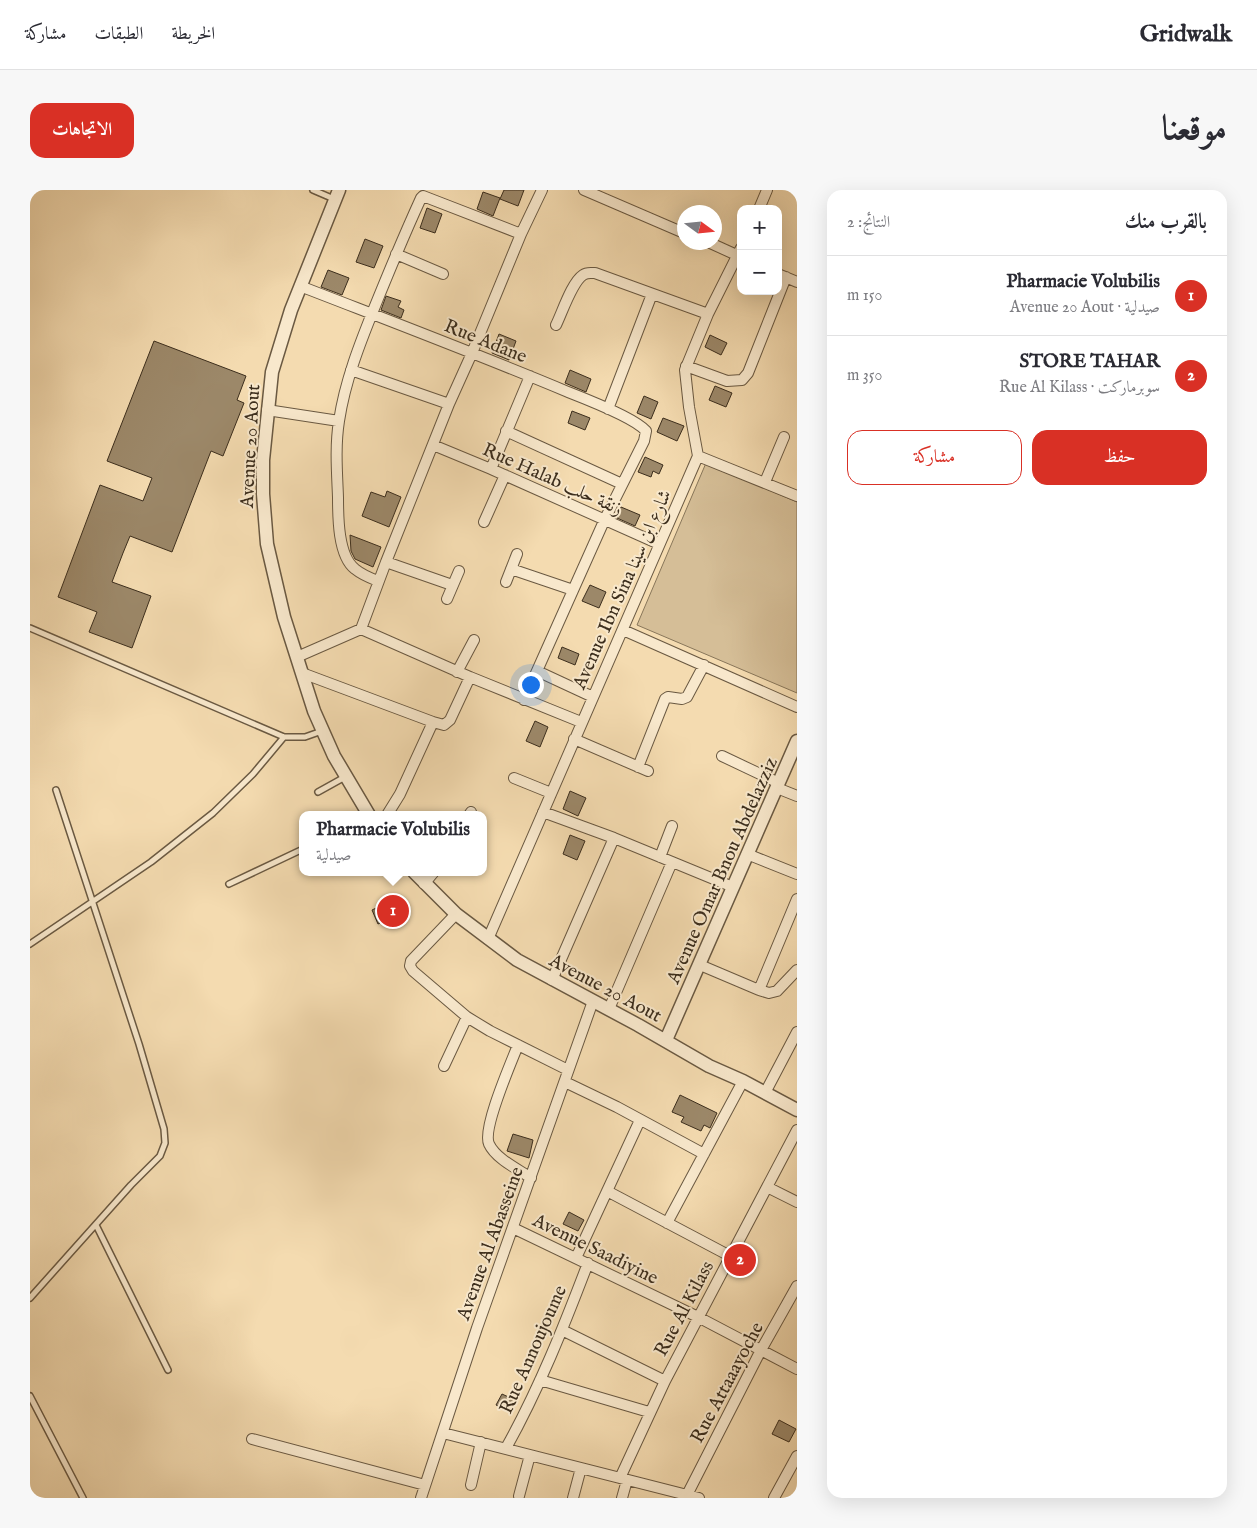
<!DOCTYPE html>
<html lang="ar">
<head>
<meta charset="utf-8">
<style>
  :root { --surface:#fff; --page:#f7f7f7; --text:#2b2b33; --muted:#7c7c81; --line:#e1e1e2; --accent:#d93025 }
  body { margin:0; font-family:"IM FELL English",Amiri,serif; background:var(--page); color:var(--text); direction:rtl }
  .controls { position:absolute; right:15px; top:15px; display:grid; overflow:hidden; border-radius:10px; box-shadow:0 5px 20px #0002 }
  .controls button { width:45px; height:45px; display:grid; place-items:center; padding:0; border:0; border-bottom:1px solid var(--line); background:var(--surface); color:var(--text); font:25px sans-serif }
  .compass { position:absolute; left:647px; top:15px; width:45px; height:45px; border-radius:50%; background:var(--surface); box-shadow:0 5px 20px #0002; rotate:105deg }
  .you { position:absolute; left:500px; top:494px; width:18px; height:18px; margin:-12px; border:4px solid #fff; border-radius:50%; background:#1a73e8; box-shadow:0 0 0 8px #1a73e833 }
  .badge { display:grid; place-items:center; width:32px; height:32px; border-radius:50%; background:var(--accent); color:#fff; font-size:16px; font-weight:700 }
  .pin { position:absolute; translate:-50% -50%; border:2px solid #fff; box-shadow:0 1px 5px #0006 }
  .popup { position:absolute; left:269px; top:621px; width:188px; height:65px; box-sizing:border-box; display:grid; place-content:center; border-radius:10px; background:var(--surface); filter:drop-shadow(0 1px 4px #0005); font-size:16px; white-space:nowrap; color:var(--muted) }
  .popup b { font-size:19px; color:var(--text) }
  .popup::after { content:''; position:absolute; left:50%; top:100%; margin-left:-10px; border:10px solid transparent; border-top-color:var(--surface) }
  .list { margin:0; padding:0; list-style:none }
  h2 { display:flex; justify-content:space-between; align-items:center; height:65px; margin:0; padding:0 20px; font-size:21px }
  h2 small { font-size:16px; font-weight:400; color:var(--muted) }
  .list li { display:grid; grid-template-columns:32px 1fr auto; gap:15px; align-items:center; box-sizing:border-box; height:80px; padding:0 20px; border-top:1px solid var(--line) }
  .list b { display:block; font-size:19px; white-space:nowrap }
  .list p { margin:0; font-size:16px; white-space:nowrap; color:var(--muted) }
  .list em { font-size:16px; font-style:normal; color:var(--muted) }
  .actions { display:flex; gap:10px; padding:15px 20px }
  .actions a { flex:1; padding:11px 0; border:1px solid var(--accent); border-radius:15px; text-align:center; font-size:18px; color:var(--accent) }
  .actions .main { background:var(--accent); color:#fff }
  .map { position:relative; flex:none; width:767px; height:1308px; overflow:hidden; direction:ltr; border-radius:15px }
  header { display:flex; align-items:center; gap:30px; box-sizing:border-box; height:70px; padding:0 25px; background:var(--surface); border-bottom:1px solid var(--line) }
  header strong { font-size:24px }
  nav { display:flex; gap:28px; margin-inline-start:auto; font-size:18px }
  .intro { display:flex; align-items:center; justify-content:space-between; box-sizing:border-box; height:120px; padding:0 30px }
  h1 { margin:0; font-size:35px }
  .button { padding:12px 22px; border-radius:15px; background:var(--accent); color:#fff; font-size:18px; font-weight:700 }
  main { display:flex; gap:30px; padding:0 30px }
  aside { flex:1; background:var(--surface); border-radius:15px; box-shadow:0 5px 20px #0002 }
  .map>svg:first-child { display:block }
  .green { fill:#d5be97; stroke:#88765a }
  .building { fill:#9c8869; stroke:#3c2e1d }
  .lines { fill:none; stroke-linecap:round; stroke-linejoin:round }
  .service-casing { stroke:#6a5942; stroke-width:8 }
  .minor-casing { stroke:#6a5942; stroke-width:12 }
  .tertiary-casing { stroke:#6a5942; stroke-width:15 }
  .service { stroke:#f8e8cc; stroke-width:5 }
  .minor { stroke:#f8e8cc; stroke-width:10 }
  .tertiary { stroke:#f8e8cc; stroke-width:12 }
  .labels { text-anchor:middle; stroke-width:4; stroke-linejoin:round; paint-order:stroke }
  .street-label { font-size:19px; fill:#3c2e1d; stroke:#f8e8cc }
</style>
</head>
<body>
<header>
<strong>Gridwalk</strong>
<nav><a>الخريطة</a><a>الطبقات</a><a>مشاركة</a></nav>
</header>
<div class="intro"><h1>موقعنا</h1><a class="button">الاتجاهات</a></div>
<main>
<aside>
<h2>بالقرب منك<small>النتائج: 2</small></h2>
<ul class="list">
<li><span class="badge">1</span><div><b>Pharmacie Volubilis</b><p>صيدلية · Avenue 20 Aout</p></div><em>150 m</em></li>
<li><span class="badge">2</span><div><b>STORE TAHAR</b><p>سوبرماركت · Rue Al Kilass</p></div><em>350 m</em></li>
</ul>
<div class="actions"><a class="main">حفظ</a><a>مشاركة</a></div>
</aside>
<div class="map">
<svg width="767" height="1308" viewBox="0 0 767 1308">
  <rect width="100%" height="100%" fill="#f4dbb0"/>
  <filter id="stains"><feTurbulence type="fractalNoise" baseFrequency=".004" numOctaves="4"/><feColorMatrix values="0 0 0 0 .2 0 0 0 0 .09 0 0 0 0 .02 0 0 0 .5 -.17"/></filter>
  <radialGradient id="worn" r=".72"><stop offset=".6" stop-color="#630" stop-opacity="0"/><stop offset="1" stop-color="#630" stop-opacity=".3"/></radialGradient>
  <path class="green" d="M676,273L767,312V503L607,435Z"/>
  <path class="building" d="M474,0H494L488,16L470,9Z
    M453,2L470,8L463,26L447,19Z
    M397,18L412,24L405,43L390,38Z
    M335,49L353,56L344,78L326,72Z
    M298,80L319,88L312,105L291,97Z
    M356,106L371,111L368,117L374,120L371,128L351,120Z
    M469,144L486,151L479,170L462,163Z
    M680,145L697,153L691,165L675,157Z
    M124,151L216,186L207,210L214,213L193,266L181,261L142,362L100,346L93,363L82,392L121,406L102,458L59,442L67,422L28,407L70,295L113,311L122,288L77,271Z
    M540,180L561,189L556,202L535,193Z
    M685,196L702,203L696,217L679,210Z
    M614,206L628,212L621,229L607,223Z
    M542,221L560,228L555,240L538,233Z
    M633,228L654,236L647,251L627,242Z
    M615,267L633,275L629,284L623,281L621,287L608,282Z
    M357,301L371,307L359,337L332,326L341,302L355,307Z
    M591,317L610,325L605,336L587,328Z
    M320,345L351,357L343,377L325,369L321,361Z
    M560,395L576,402L569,418L552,411Z
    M532,457L549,464L545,475L528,468Z
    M505,531L518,537L510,557L496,551Z
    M540,601L556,608L548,626L533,619Z
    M540,645L555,651L547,670L533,664Z
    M363,710L369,724L348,734L342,720Z
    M650,905L687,923L680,938L674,935L671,941L651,932L654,927L642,922Z
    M483,944L503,950L499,968L477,961Z
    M539,1022L554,1030L548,1041L533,1034Z
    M472,1204L487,1211L481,1223L466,1215Z
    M749,1230L766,1239L759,1252L742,1244Z"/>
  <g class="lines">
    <g class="service-casing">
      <path id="service" d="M283,0L304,9
        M0,438L254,547H275L292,541
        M288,602L315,587
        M199,694L273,659
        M0,754L121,672L183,623L223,584L254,547
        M66,1035L138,1180
        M0,1108L101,995L130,966L135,953L134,939L109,854L26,600
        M0,1206L53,1308"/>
    </g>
    <g class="minor-casing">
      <path id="minor" d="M554,0L654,43
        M729,19L737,0
        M678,52L711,67
        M366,64L413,84
        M748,84L767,92
        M270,96C360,131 450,165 538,202C556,209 605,228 616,241L614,251L574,331L494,510
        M526,135C532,123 542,92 553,85C557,82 560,83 565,83L678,124
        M656,176L697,191L712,190L718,183L756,87
        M321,180L419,214
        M578,219L622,104
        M237,220L309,231
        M476,241L592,294
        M403,255L461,279L629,354
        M668,266L767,306
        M461,279L500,186
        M735,292L754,247
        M454,332L475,285
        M356,372L422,395
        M481,379L543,400
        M348,391C340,388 331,384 325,379C308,366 308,327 308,307C307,282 305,256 309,231C315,191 330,153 345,116C360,79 375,43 391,8L393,6L491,44
        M476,392L487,364
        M417,409L429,381
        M331,439L356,372L419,214L442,163L491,44L512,0
        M593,440L767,517
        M267,467L331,439L440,487L551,532
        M507,481L563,507
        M427,482L444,450
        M272,483L403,532L414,535L420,530L440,487
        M544,549L618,581
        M692,566L749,593
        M608,577L635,509L638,507L652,509L657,507L674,475
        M484,588L521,603
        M747,598L767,606
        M513,622L584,648L703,697
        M357,625L370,604L403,532
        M439,625L441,622
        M717,664L767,684
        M630,667L642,636
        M394,694L404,682
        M426,724L381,771L380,776L383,781L437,827L460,841L538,880
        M458,749L668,266L659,217L655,180L678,124L711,58
        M670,775L729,800L767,709
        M522,790L584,648
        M729,800L739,803L747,801L767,780
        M579,819L642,672
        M488,855C481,873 452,939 459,954C466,969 488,979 501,988
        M414,876L437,827
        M535,892L587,917L674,964
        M735,903L767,842
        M737,997L767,1012
        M577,1001L700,1066
        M637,1033L713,891
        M483,1038L668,1127L767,1179
        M546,1068L610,930
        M532,1140L635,1191
        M510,1190L619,1222
        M413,1243L669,1308
        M222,1249L395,1295
        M476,1258C509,1199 534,1136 558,1073
        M590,1288L635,1191L767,940
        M441,1295L451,1252
        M657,1305L731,1160L767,1096
        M489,1306L500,1265
        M391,1308L447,1138L563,811
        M543,1308L551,1278
        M592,1308L597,1290
        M744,1308L767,1266"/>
    </g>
    <g class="tertiary-casing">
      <path id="tertiary" d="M309,0L261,120L242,182L233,270V304L237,354L254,427L284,521L304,566L339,625
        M384,682L426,724L487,770L608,835L679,876L713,891L767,920
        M636,850L767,551"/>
    </g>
    <use href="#service" class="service"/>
    <use href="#minor" class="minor"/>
    <use href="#tertiary" class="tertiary"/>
  </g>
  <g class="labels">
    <g class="street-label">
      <text transform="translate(456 150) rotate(22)" y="7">Rue Adane</text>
      <text transform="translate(219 256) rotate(-87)" y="7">Avenue 20 Aout</text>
      <text transform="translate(523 288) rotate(24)" y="7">Rue Halab زنقة حلب</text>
      <text transform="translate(591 399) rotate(-66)" y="7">Avenue Ibn Sina شارع ابن سينا</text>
      <text transform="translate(691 680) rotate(-66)" y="7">Avenue Omar Bnou Abdelazziz</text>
      <text transform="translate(576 797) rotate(28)" y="7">Avenue 20 Aout</text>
      <text transform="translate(459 1053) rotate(-70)" y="7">Avenue Al Abasseine</text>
      <text transform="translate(566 1058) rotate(26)" y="7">Avenue Saadiyine</text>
      <text transform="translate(653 1118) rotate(-62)" y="7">Rue Al Kilass</text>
      <text transform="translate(502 1159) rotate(-66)" y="7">Rue Annoujoume</text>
      <text transform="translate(696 1192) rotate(-62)" y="7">Rue Attaaayoche</text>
    </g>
  </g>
  <rect width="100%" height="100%" filter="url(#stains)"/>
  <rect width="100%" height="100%" fill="url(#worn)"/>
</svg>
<div class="controls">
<button>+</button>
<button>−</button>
</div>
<svg class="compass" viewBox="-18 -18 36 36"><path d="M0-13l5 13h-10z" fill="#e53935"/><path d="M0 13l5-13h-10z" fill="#7c7c81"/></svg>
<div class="you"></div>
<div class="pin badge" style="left:363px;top:721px">1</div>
<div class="popup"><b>Pharmacie Volubilis</b>صيدلية</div>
<div class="pin badge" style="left:710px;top:1070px">2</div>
</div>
</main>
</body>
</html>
